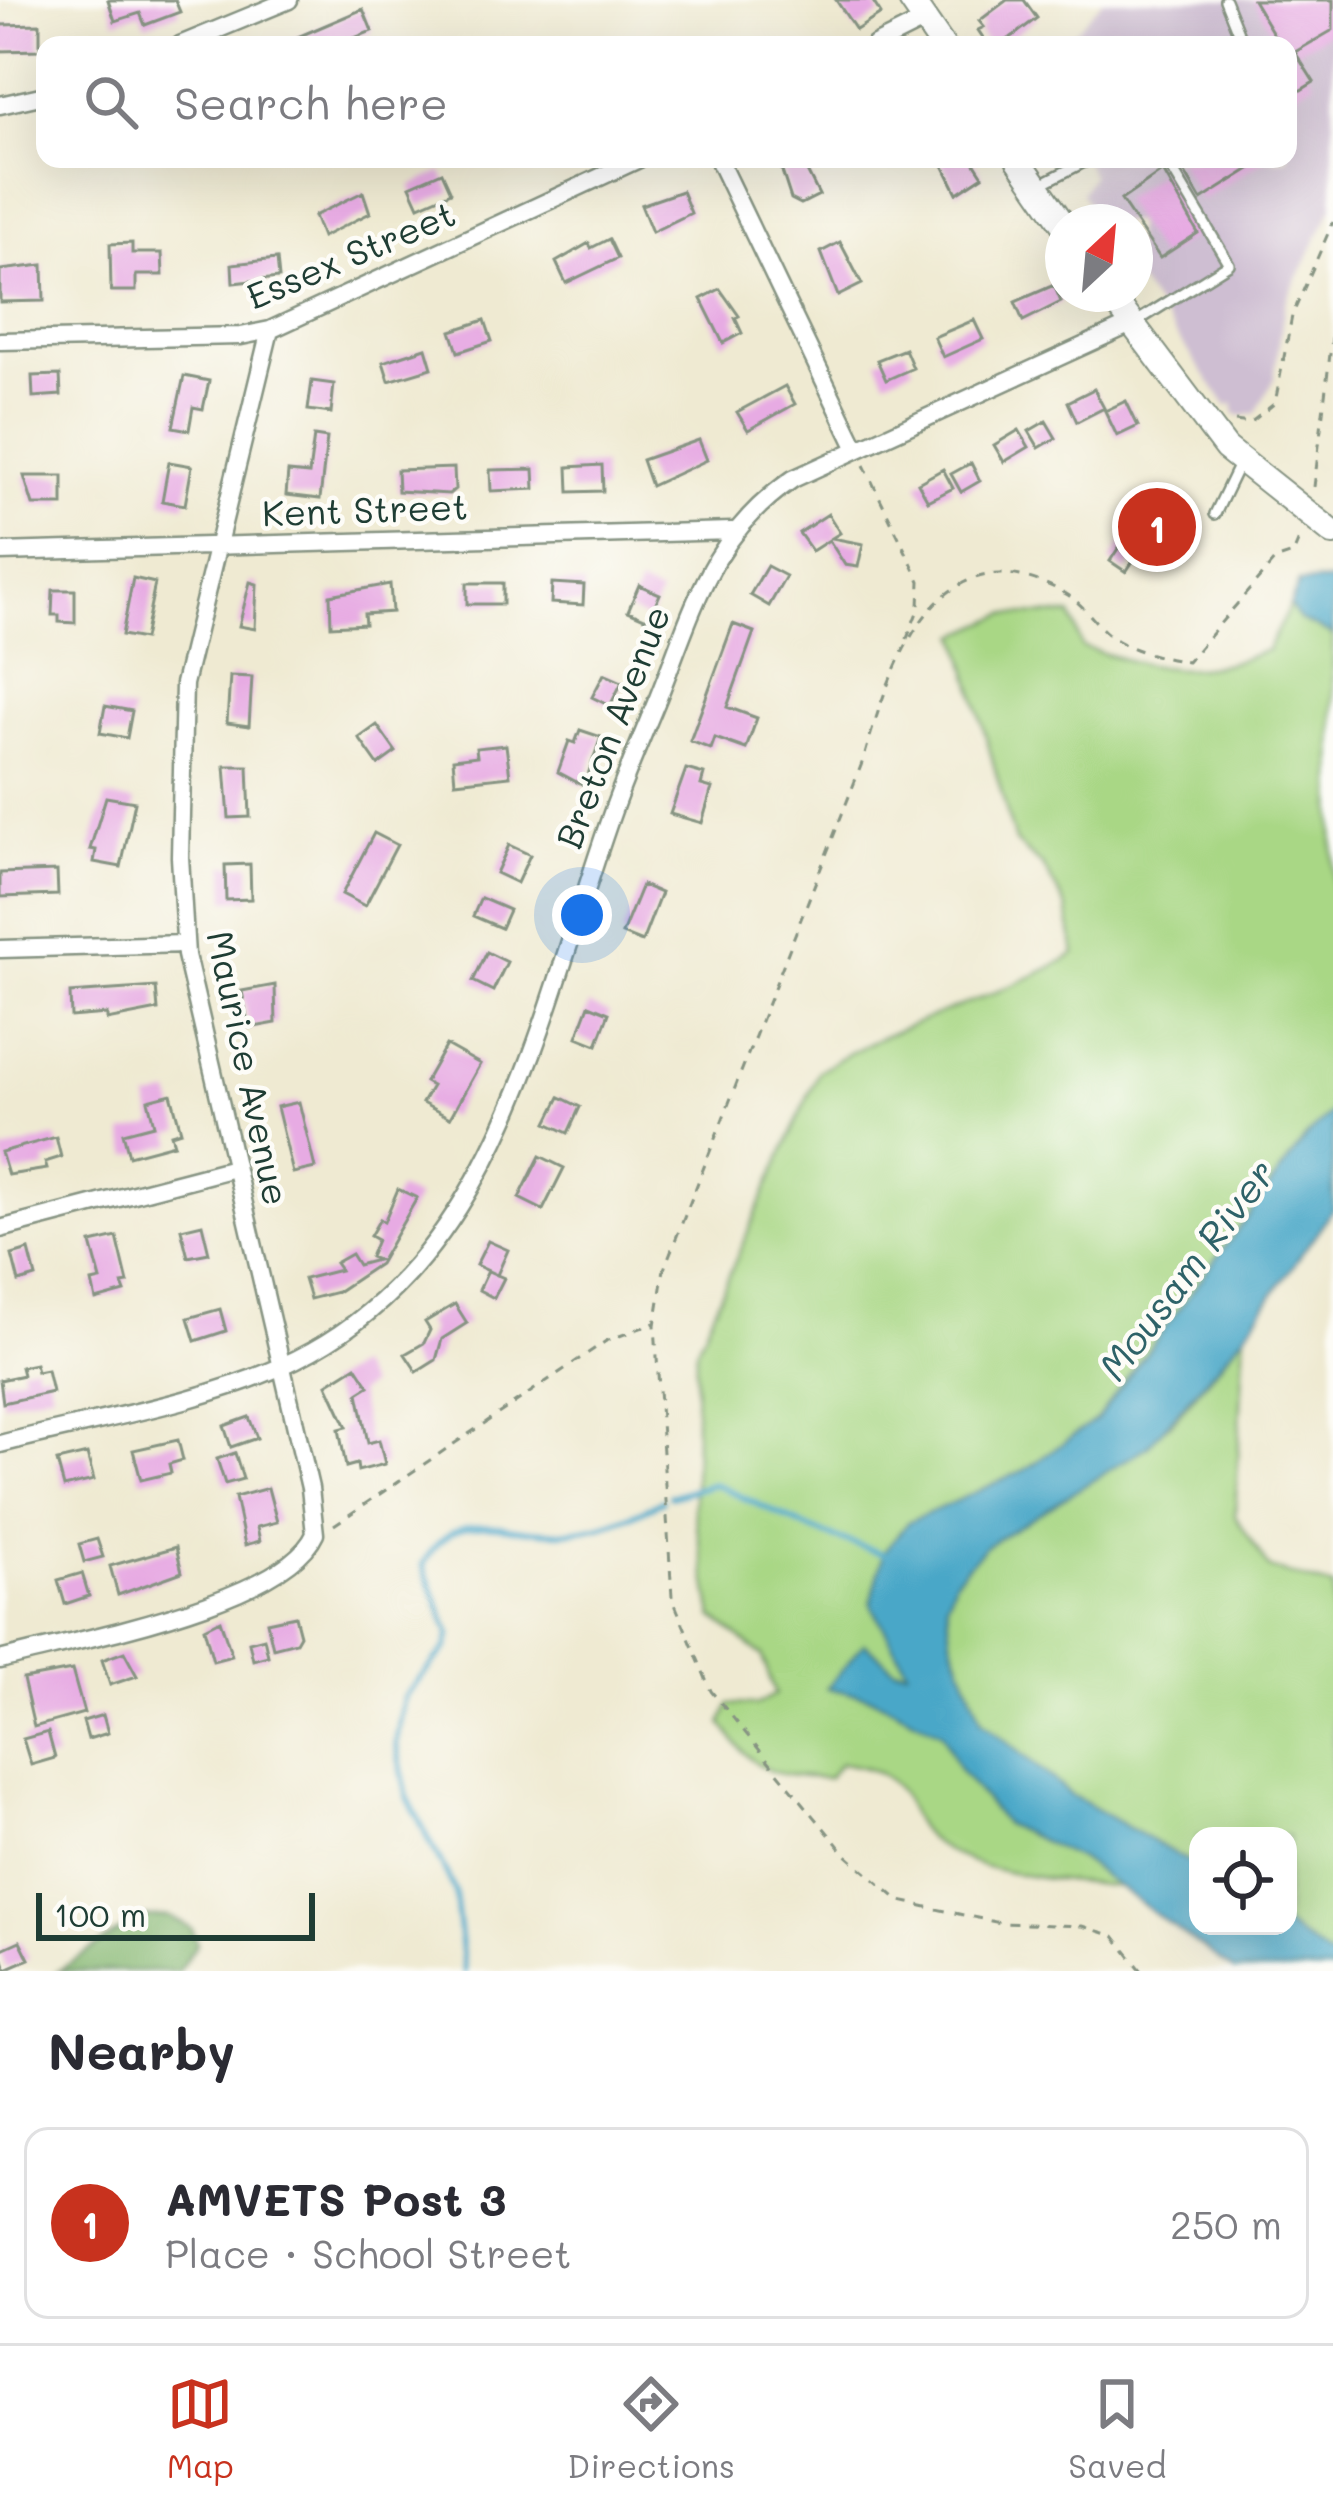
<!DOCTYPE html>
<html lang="en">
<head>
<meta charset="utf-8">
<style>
  :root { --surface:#fff; --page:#f2f2f3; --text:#2b2b33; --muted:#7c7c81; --line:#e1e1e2; --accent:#c8321e }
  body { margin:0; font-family:Mali,sans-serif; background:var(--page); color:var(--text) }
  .controls { position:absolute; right:36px; bottom:36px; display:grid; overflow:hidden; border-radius:24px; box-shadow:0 12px 48px #0002 }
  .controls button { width:108px; height:108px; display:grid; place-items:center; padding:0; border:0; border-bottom:3px solid var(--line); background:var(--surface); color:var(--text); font:60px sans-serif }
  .compass { position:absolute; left:1045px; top:204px; width:108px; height:108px; border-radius:50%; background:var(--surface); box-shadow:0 12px 48px #0002; rotate:26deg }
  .scale { position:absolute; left:36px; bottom:30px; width:279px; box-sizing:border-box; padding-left:12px; border:6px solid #1f3d34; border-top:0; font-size:33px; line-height:42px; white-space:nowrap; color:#1f3d34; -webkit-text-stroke:9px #fdfcf7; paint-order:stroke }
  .you { position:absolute; left:582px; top:915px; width:42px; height:42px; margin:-30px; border:9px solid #fff; border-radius:50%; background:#1a73e8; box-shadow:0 0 0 18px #1a73e833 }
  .badge { display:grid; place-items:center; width:78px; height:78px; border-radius:50%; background:var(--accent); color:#fff; font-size:39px; font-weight:700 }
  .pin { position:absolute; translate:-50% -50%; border:6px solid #fff; box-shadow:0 3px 12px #0006 }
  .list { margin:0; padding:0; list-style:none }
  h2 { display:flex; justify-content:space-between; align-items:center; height:156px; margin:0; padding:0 48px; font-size:51px }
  h2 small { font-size:39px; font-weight:400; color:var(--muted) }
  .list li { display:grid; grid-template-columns:78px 1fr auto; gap:36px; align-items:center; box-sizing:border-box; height:192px; margin:0 24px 24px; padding:0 24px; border:3px solid var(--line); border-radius:24px }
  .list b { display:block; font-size:45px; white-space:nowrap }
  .list p { margin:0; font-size:39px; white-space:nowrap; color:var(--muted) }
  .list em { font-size:39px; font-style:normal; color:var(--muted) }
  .icon { flex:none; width:66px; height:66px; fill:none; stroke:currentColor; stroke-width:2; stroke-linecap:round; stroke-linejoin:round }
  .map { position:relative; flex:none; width:1333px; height:1971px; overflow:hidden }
  .search { position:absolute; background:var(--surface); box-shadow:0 12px 48px #0002; left:36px; right:36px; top:36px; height:132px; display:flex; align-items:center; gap:30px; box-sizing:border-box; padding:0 42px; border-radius:24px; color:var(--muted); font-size:45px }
  .sheet { height:372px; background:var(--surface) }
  nav { display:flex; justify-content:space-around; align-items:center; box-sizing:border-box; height:168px; border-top:3px solid var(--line); background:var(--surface); font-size:33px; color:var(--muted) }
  nav a { display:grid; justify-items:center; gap:6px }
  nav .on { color:var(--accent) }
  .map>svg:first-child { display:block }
  .industrial { fill:#cebed2 }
  .green { fill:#a9d785; stroke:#648a5c; stroke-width:3 }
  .forest { fill:#86b872; stroke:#527a53; stroke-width:3 }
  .water { fill:#49a7c8; stroke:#34727e; stroke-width:3 }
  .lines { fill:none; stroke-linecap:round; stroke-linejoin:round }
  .stream { stroke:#49a7c8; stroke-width:6 }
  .building { fill:#e7abe3 }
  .lane-casing { stroke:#879483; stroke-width:14 }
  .street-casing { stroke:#879483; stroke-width:21 }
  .secondary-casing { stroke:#879483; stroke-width:28 }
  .path { stroke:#879483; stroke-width:3; stroke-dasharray:9 9; stroke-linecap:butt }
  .lane { stroke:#fff; stroke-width:9 }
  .street { stroke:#fff; stroke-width:16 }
  .secondary { stroke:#fff; stroke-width:24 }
  .labels { text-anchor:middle; stroke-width:9; stroke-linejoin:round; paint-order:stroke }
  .street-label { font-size:36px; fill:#1f3d34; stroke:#fdfcf7 }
  .water-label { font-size:39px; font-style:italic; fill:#2e6268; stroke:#fdfcf7 }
</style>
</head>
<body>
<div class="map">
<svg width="1333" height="1971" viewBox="0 0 1333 1971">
  <rect width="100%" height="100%" fill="#fdfcf7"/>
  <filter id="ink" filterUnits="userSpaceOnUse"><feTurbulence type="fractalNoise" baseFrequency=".00833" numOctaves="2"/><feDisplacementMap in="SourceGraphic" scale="24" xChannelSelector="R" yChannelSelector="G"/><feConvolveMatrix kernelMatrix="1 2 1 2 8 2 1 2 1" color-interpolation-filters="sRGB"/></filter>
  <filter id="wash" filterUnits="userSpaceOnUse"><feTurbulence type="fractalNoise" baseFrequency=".004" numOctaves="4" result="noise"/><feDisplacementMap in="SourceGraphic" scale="48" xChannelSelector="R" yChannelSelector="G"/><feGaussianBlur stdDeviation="2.7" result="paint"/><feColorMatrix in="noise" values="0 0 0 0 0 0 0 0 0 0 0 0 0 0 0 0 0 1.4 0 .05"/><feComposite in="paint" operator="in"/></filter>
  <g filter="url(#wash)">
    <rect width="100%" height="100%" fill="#efead2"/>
    <path class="industrial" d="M1103,0H1333V207L1285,303L1274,379L1256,413L1243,416L1235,414L1233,403L1227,406L1135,277V222H1099L1081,193L1092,175L1084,159H1288V45H1063Z"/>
    <path class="green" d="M1290,606L1300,620L1333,635V1110L1305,1139L1097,1419L1025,1470L907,1523L884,1552L871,1604L908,1669L846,1667L827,1687L871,1697L942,1733L959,1769L1005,1824L1079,1858L1120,1887C1060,1879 994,1879 940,1847C891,1817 926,1774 840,1763L828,1778C769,1776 755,1773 722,1723L730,1704L757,1705L775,1694L762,1655L713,1617L694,1510L696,1350L819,1071C903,1017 993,1003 1075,954L1067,908L1043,866L1015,842L958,635L1006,614L1071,615L1082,647C1158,670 1191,680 1267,650Z
      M1245,1334L1235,1516L1270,1569L1333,1587V1960L1285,1926L1288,1836H1198V1867L1071,1795L982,1721L951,1639L947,1603L955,1579L985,1547L1172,1423Z"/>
    <path class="forest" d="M168,1916L192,1929L197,1944L178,1971H58L140,1918Z"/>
    <path class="water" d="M1333,581V635L1300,620L1290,606L1299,583Z
      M1333,1110V1209L1245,1334L1148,1446L985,1547L955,1579L947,1603L951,1639L982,1721L1071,1795L1198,1867V1926H1285L1333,1960V1971H1234L1079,1858L1005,1824L959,1769L942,1733L871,1697L827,1688L864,1643L894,1668L907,1669L871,1604L884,1552L907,1523L1025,1470L1097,1419L1305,1139Z"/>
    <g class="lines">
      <path class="stream" d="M671,1496L714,1484L815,1531L887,1555
        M464,1971L455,1891L407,1796L396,1743L404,1697L446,1649L450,1634L423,1565C455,1502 506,1535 564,1532C601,1530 630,1517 662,1501"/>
    </g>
    <g id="blocks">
      <path class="building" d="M108,0H175L180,12L145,25L140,13L115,21Z
        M836,0H872L881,14L856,30Z
        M1007,0H1024L1037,18L1001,45H988L978,30L984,27L979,21Z
        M1253,0H1333V30L1295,52L1314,82L1288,98V45H1280Z
        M363,9L372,31L337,45H279Z
        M40,24V50L0,51V25Z
        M778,159H801L819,195L801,204L791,199Z
        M940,159H972L983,176L957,193Z
        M1181,159H1266L1201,200L1178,161Z
        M1163,171L1198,233L1160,258L1121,200Z
        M442,172L451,192L419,206L410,186Z
        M682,191L691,213L652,232L641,205Z
        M363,192L370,213L322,237L314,216Z
        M609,239L618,258L566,283L556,262L589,243L591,248Z
        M840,242L862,284L838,296L821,252Z
        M132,243V253H162L163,275H136V291H111L110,244Z
        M277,259L279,278L233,283L232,264Z
        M43,265L44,301L0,302V270Z
        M1054,285L1061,302L1023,321L1015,302Z
        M720,289L739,316L735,318L742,333L723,343L701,299Z
        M485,320L492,341L458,352L451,331Z
        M974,320L983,339L943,357L934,337Z
        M426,348L432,368L389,381L383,362Z
        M905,349L913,368L886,380L877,360Z
        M60,375L61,395L33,397L32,376Z
        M184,376L209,381L203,409L193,407L189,430L173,427Z
        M312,381L334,384L331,413L308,410Z
        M785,386L795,404L748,430L737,412Z
        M1094,389L1104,408L1077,422L1068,402Z
        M1126,401L1138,426L1117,436L1105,411Z
        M1046,421L1056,438L1039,448L1029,431Z
        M1019,430L1029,447L1004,462L994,445Z
        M314,436L327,438L320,499L286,495L288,472L309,474Z
        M699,440L707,460L651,486L642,460Z
        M169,462L192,466L185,505L162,501Z
        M971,463L980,481L961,492L951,474Z
        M602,465L603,491L569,492L568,467Z
        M454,468L455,489L449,494L398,491L397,470Z
        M534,469L535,489L491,491L490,470Z
        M943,469L953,488L928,501L918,483Z
        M24,476H63V505H33Z
        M1157,488L1188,508L1178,524L1187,530L1176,547L1167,541L1151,565L1133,561L1126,572L1110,561Z
        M828,514L840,533L832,538L863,544L858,567L845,565L829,540L812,551L799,533Z
        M767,566L786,576L769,606L750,595Z
        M133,578L155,583L144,639L122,635Z
        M250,582L257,584L255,629L239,626Z
        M467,583H503V604H467Z
        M552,583L584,585L583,605L551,603Z
        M390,584L392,612L364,614L365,624L331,626L330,595Z
        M639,585L660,594L649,620L628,611Z
        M53,590H75V623L59,622V615H52Z
        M733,624L754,632L727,707L757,718L746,749L715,738L711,749L690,741Z
        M604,674L622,682L610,706L592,697Z
        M230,676L252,677L249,726L227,723Z
        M105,706L132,711L127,738L100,733Z
        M377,725L396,752L378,765L359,738Z
        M580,730L601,737L584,786L558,772L569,741L575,743Z
        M506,745L510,776L455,782L453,759L477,756L476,748Z
        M225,766H248L250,817L229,818Z
        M686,769L704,774L701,785L712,788L702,823L670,814Z
        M106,797L135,802L121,867L94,862L96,850L90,849Z
        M374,833L397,845L365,906L342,894Z
        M509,845L530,855L517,883L496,873Z
        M250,864L251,899L226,900L225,865Z
        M57,871L58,895L0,897V873Z
        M642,885L661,893L642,942L622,934Z
        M481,898L509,910L501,928L473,916Z
        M487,952L507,962L493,991L473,981Z
        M275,985L276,1023L249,1028L242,991Z
        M156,987L158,1010L107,1020V1014L71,1017L70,993Z
        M589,1005L609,1013L597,1045L577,1037Z
        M446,1045L480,1064L450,1118L422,1103L432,1086L425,1082Z
        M171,1094L181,1131L171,1134L174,1144L129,1156L123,1133L154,1125L148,1100Z
        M560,1097L580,1107L568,1133L547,1123Z
        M299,1102L315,1168L293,1173L277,1107Z
        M56,1137L61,1157L45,1162L47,1169L8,1175L1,1152Z
        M540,1156L564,1168L543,1210L519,1198Z
        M398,1189L417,1198L379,1264L337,1292L310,1299L304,1279L340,1270L335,1263L351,1254L358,1265L377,1260L370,1257L377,1240L370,1236L380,1219L384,1222Z
        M202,1224L209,1253L188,1257L181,1229Z
        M117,1237L128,1283L122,1284L125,1292L96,1300L92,1282L101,1280L91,1243Z
        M488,1241L508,1250L497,1275L476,1265Z
        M29,1250L36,1277L19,1282L12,1255Z
        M488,1271L504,1278L494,1298L479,1290Z
        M455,1304L467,1323L442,1339L436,1360L417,1372L405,1354L424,1343L430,1330L425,1322Z
        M220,1309L226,1331L195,1341L188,1318Z
        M35,1364L37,1372L47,1370L52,1392L3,1403L0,1380L23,1375L21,1367Z
        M356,1366L369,1386L358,1393L368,1443L379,1440L385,1464L358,1471L357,1464L346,1467L339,1429L347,1427L327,1384Z
        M249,1417L257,1438L231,1447L224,1426Z
        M178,1440L183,1460L169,1464L171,1473L141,1480L133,1450Z
        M235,1453L243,1479L225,1484L217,1459Z
        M87,1454L94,1480L64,1487L57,1461Z
        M268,1488L277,1522L257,1527L260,1541L245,1545L235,1497Z
        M97,1539L103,1557L84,1562L79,1544Z
        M176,1547L182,1572L118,1595L110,1566Z
        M82,1573L89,1596L65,1604L58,1580Z
        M295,1616L300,1635L296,1642L273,1648L267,1622Z
        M220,1620L232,1656L213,1661L204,1628Z
        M264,1638L268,1656L253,1660L249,1642Z
        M124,1652L137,1676L110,1685L102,1660Z
        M72,1670L84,1713L34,1727L23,1679Z
        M103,1715L108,1733L88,1739L83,1721Z
        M48,1732L55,1758L31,1765L23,1739Z
        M20,1941L29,1959L6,1969L0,1950Z"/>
    </g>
  </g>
  <g filter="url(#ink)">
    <use href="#blocks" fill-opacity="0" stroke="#879483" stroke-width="3"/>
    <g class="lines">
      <g class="lane-casing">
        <path id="lane" d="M1225,0L1243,45
          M1037,186L1090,159
          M1136,322L1229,264L1166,159
          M1215,514L1241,460"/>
      </g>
      <g class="street-casing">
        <path id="street" d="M180,45L289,0
          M875,45L925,20
          M0,105L45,95
          M718,159L856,447
          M0,341L241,336L270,330L639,159
          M0,552L732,531
          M0,949L185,944
          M0,1229L234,1168
          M0,1444C92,1420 194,1405 280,1367C497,1271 540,1016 611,816C625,776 642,737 658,698C694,608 710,536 793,479L1131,324
          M0,1660C74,1640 284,1603 315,1534L310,1488L186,955L180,857L184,684L270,330"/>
      </g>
      <g class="secondary-casing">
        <path id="secondary" d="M911,0L942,45
          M1018,159L1063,224
          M1110,294L1226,448L1333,533"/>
      </g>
      <path class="path" d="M1235,421L1250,423L1275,403L1292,316L1333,222
        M864,465L920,581L919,607L903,649
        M1314,487L1333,329
        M334,1525L606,1341L654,1323
        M1142,1971L1114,1936L1082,1926L1000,1923L900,1901L846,1855L711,1691L672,1597L655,1325L664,1269L864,758C892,659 940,521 1068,595C1084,605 1094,622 1108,634C1130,651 1160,657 1187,662L1275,560L1293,554L1300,537"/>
      <use href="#lane" class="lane"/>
      <use href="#street" class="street"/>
      <use href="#secondary" class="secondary"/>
    </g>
  </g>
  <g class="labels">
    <g class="street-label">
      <text transform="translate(351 255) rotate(-23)" y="13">Essex Street</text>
      <text transform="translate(365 510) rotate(-2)" y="13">Kent Street</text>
      <text transform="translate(613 727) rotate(-69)" y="13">Breton Avenue</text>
      <text transform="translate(248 1068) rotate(78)" y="13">Maurice Avenue</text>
    </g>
    <g class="water-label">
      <text transform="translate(1187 1270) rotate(-53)" y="14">Mousam River</text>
    </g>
  </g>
</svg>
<div class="controls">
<button><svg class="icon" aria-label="locate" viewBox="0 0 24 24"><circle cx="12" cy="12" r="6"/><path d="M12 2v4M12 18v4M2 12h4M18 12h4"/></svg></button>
</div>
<svg class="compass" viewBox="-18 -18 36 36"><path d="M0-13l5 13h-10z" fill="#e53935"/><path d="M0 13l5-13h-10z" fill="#7c7c81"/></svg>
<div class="scale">100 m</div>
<div class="you"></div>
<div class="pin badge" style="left:1157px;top:527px">1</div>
<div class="search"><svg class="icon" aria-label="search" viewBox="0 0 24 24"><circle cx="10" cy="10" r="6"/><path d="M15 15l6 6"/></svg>Search here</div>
</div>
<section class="sheet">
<h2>Nearby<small></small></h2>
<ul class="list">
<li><span class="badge">1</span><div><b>AMVETS Post 3</b><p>Place · School Street</p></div><em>250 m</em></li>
</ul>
</section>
<nav>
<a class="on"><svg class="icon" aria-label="map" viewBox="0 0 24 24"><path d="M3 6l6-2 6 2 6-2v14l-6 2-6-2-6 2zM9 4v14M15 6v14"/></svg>Map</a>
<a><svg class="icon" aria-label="directions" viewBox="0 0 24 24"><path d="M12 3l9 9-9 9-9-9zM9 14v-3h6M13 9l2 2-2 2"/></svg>Directions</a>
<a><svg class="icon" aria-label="saved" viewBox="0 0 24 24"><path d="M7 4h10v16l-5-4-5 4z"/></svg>Saved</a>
</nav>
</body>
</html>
